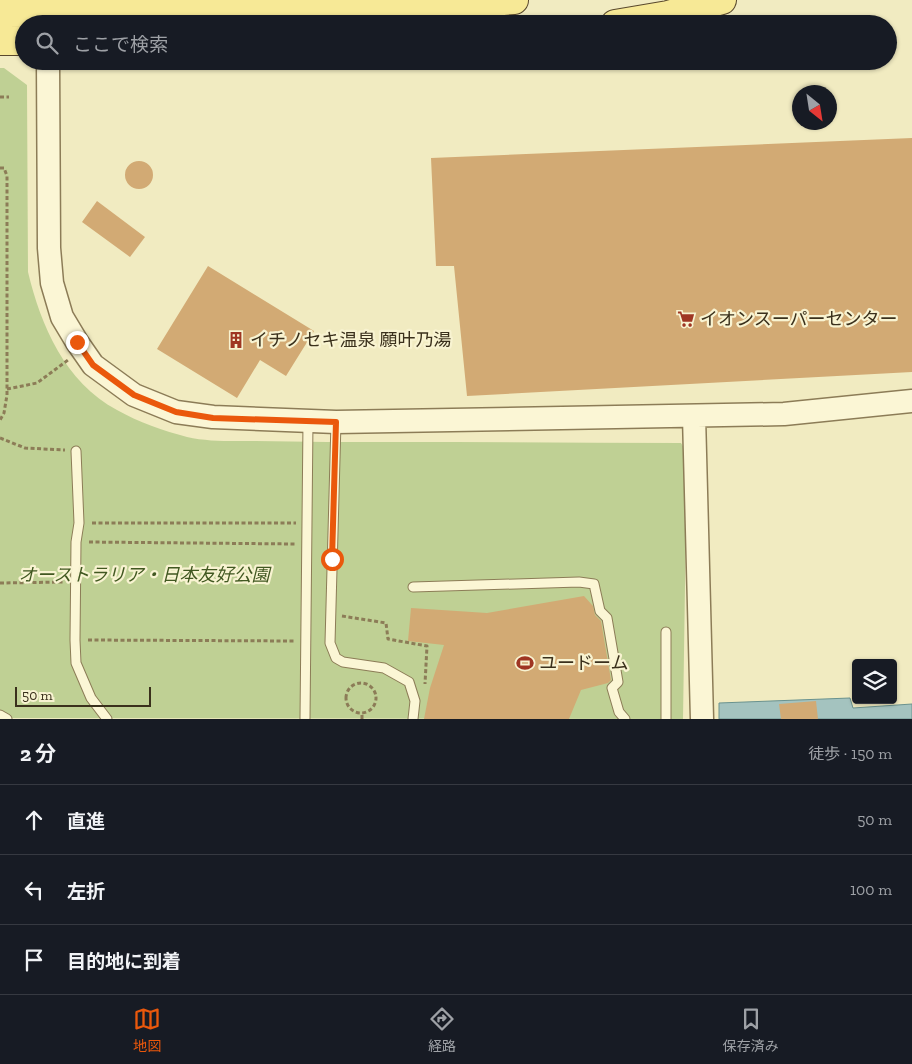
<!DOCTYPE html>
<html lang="ja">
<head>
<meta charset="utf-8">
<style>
  :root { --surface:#171b24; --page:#242831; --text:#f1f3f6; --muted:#9ea1a6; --line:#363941; --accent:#ea580c }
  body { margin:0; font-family:"Zilla Slab","Noto Sans JP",serif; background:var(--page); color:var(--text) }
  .controls { position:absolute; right:15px; bottom:15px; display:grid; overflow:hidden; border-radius:5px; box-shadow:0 1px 4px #0004 }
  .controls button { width:45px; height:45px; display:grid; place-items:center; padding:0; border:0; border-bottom:1px solid var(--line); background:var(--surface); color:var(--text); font:25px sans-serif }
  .compass { position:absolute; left:792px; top:85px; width:45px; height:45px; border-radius:50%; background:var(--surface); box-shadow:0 1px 4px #0004; rotate:150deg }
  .scale { position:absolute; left:15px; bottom:12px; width:136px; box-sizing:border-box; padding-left:5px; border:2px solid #3a301c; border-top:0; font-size:14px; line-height:18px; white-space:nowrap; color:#3a301c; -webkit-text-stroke:4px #f8f3d1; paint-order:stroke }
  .stop { position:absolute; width:15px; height:15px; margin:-11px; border:4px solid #ea580c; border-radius:50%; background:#fff }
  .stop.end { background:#ea580c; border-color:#fff; box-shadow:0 1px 5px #0008 }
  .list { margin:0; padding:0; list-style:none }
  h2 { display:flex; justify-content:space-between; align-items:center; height:65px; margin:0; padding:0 20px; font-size:21px }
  h2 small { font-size:16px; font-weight:400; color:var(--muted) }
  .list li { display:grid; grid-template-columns:32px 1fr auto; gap:15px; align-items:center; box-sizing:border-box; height:70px; padding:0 20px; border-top:1px solid var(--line) }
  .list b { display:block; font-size:19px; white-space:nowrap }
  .list em { font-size:16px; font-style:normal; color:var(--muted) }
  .icon { flex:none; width:28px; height:28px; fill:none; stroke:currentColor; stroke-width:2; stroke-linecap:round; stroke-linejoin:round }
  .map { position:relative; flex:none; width:912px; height:719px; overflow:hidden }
  .search { position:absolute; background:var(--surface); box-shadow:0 1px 4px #0004; left:15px; right:15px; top:15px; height:55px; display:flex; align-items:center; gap:12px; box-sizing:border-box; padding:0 18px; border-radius:28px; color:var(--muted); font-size:19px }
  .sheet { height:275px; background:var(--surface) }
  nav { display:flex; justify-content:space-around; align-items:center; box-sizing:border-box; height:70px; border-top:1px solid var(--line); background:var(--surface); font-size:14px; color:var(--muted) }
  nav a { display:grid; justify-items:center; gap:2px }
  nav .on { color:var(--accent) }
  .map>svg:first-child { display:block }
  .green { fill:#bfd094 }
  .water { fill:#a4c3bf; stroke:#6a928e }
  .building { fill:#d2aa74 }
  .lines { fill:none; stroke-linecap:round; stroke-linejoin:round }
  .service-casing { stroke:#8c7c57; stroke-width:11 }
  .tertiary-casing { stroke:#8c7c57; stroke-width:25 }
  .primary-casing { stroke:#59482c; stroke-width:30 }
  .path { stroke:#8c7c57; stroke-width:3; stroke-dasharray:4 2.5; stroke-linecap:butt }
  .service { stroke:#fbf6d5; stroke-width:9 }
  .tertiary { stroke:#fbf6d5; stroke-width:22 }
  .primary { stroke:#f7e996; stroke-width:28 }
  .route { stroke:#ea580c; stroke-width:6 }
  .labels { text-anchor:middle; stroke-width:4.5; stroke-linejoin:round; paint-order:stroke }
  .poi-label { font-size:18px; fill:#3a301c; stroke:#f8f3d1; text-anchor:start }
  .park-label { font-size:18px; font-style:italic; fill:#415821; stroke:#f8f3d1 }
</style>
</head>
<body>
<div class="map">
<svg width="912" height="719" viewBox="0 0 912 719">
  <rect width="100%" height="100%" fill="#f1ebc1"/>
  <path class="green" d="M0,68H4L27,85L28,272C41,326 65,382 117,410C138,422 164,431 187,437C209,442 233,441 255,441C303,442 350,442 398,442C492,442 587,443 681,443L687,453L683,719L0,718Z"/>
  <path class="water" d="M850,698L853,708L912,704V719H719V703Z"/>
  <path class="building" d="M912,138V372L467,396L454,266H436L431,158Z
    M125 175a14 14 0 1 1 28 0a14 14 0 1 1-28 0Z
    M97,201L145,237L130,257L82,222Z
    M208,266L314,331L286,376L260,360L237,398L157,349Z
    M584,596L593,606L595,615L601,621L611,680L608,683L581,690L569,719H424L430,688L444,645L408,641L411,608L487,613Z
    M816,701L818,719H781L779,704Z"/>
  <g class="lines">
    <g class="service-casing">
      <path id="service" d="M336,422L330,643L336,658L343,662L384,668L409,682L415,701L413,719
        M76,451L79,523L76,542L75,640L76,663L91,698L107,719
        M413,587L579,582L594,584L600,611L607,618L618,682L612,688L619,712L625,719
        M0,715L7,719
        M305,719L308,422
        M666,719V632"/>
    </g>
    <g class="tertiary-casing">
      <path id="tertiary" d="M48,61L49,248L52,283L62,317L77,342L93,365L134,395L176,412L213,417L336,422L784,414L912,401
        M694,416L702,719"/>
    </g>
    <g class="primary-casing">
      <path id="primary" d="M0,13L373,12L514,0
        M615,24L668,15L722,0
        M0,41H24"/>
    </g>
    <path class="path" d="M0,97H9
      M0,168H4L7,176V395L4,413L0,420
      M7,389L37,383L68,360
      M0,438L25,448L65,450
      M92,523H296
      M89,542L295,544
      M0,583L64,582
      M342,616L386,623L388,639L427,646L425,684
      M88,640L295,641
      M346 698a15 15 0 1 1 30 0a15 15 0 1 1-30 0Z
      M362,719V713"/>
    <use href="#service" class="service"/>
    <use href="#tertiary" class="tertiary"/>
    <use href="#primary" class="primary"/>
  </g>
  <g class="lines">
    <path class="route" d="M77,342L93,365L134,395L176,412L213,418L336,422L332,559"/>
  </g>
  <defs>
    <g id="supermarket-bare" transform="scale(1.35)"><path d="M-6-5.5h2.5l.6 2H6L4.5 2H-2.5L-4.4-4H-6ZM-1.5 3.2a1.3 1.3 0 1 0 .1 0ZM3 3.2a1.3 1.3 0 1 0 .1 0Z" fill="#9f3623" stroke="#f8f3d1" stroke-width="2.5" paint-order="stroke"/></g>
    <g id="building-bare" transform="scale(1.35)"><path d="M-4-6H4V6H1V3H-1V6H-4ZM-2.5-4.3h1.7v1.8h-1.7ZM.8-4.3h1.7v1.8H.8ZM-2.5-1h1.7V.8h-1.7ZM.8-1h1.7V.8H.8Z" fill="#9f3623" stroke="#f8f3d1" stroke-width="2.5" paint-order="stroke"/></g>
    <g id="stadium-bare" transform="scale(1.35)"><path d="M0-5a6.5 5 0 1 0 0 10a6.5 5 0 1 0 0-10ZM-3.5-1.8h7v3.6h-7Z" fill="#9f3623" stroke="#f8f3d1" stroke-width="2.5" paint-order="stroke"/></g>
  </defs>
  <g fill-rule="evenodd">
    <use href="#supermarket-bare" x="686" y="319"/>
    <use href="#building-bare" x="236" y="340"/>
    <use href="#stadium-bare" x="525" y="663"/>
  </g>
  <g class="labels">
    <g class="poi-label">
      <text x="700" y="325">イオンスーパーセンター</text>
      <text x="250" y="346">イチノセキ温泉 願叶乃湯</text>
      <text x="539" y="669">ユードーム</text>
    </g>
    <g class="park-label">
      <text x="144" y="581">オーストラリア・日本友好公園</text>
    </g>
  </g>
</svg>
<div class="controls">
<button><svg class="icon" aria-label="layers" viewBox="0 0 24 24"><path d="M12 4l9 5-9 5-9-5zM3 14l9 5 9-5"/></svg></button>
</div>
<svg class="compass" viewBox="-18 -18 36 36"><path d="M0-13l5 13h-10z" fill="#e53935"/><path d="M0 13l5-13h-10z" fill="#9ea1a6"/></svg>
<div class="scale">50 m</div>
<div class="stop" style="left:332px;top:559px"></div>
<div class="stop end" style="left:77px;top:342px"></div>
<div class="search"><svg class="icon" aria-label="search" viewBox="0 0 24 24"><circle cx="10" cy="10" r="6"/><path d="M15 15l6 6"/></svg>ここで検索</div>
</div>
<section class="sheet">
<h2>2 分<small>徒歩 · 150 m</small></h2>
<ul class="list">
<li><svg class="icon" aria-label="ahead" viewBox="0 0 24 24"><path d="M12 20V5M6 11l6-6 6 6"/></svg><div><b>直進</b></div><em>50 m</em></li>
<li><svg class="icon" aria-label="left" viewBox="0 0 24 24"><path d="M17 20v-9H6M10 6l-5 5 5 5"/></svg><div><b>左折</b></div><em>100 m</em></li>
<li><svg class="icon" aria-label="arrive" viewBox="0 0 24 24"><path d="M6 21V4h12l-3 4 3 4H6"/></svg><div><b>目的地に到着</b></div></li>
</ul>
</section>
<nav>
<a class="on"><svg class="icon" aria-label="map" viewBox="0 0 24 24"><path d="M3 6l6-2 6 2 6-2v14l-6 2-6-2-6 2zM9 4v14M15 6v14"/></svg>地図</a>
<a><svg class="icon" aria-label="directions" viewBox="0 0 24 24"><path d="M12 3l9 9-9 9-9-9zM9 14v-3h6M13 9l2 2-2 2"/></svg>経路</a>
<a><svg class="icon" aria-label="saved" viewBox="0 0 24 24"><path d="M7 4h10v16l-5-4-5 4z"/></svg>保存済み</a>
</nav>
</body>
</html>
